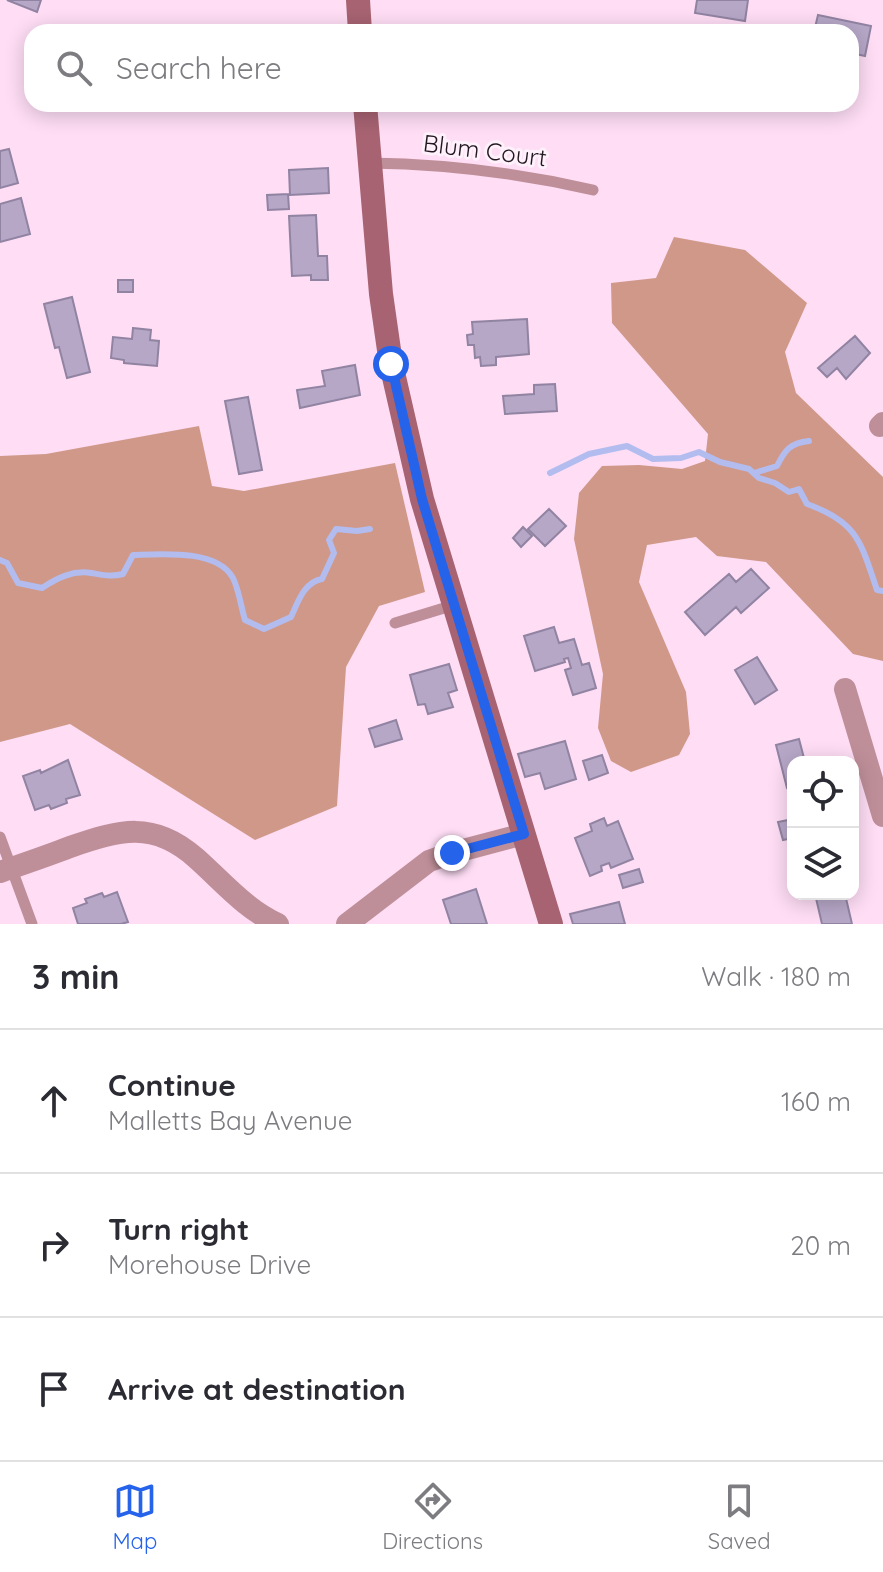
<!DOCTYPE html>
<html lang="en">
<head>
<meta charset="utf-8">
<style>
  :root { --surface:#fff; --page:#f2f2f3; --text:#2b2b33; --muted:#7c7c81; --line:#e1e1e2; --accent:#2563eb }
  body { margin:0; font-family:Quicksand,sans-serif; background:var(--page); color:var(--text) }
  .controls { position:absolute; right:24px; bottom:24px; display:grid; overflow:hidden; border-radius:16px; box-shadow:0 4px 20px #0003 }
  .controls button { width:72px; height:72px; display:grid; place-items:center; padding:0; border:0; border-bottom:2px solid var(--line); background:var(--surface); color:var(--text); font:40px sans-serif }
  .stop { position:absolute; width:24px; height:24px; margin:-18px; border:6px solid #2563eb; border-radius:50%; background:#fff }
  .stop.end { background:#2563eb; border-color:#fff; box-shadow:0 2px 8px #0008 }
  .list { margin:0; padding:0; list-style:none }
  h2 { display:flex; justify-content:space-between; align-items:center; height:104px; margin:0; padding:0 32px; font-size:34px }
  h2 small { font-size:26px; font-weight:400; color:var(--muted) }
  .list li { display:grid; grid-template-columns:52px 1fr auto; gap:24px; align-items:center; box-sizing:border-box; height:144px; padding:0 32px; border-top:2px solid var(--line) }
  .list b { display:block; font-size:30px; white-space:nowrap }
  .list p { margin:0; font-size:26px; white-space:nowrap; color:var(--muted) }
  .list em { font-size:26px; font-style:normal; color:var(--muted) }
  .icon { flex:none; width:44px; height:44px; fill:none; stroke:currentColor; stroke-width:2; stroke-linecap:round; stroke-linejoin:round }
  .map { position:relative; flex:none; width:883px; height:924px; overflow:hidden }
  .search { position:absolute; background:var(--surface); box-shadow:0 4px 20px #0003; left:24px; right:24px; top:24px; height:88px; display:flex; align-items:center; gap:20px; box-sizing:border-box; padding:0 28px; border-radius:24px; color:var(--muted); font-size:30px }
  .sheet { height:536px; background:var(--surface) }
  nav { display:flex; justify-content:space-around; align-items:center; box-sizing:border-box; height:112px; border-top:2px solid var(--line); background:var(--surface); font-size:22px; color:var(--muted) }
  nav a { display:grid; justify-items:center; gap:4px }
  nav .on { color:var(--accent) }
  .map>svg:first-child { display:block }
  .forest { fill:#d09889 }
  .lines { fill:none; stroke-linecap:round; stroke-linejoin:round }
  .stream { stroke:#b2bcee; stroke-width:6 }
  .building { fill:#b6a7c7; stroke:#9183a2; stroke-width:2 }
  .lane { stroke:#bf8f99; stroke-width:11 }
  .street { stroke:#bf8f99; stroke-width:22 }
  .secondary { stroke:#a76372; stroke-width:24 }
  .route { stroke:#2563eb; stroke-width:10 }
  .labels { text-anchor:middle; stroke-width:6; stroke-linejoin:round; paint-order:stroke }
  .street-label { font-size:24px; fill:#22161f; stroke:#fff1fb }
</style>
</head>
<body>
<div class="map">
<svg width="883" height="924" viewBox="0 0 883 924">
  <rect width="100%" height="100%" fill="#feddf5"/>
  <path class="forest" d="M674,237L745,250L807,303L785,352L796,393L883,477V661L853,654L766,562L717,556L696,537L647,545L639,582L686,692L690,734L679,755L631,772L611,761L598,728L603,674L574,539L579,493L602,466L639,465L682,469L705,461L708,434L612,323L611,283L656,278Z
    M199,426L212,486L244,491L395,463L425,592L379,606L346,667L337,806L255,840L70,724L0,742V456L46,454Z"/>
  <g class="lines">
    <path class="stream" d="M550,473L589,454L627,446L653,459L681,458L699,452L720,462L749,469L759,478L775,483L789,492L799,489L807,504C858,522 861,543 877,590L883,591
      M754,473L777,466C785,450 790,443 809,441
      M0,560L7,563L18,583L42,588C57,578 73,570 91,573C104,575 111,577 123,574L133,555C162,554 217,549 233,578C239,590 241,607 245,620L264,629L291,617C298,602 304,582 322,579L334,553L329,540L336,529L357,531L370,529"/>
  </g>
  <path class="building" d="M7,0H41L37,12Z
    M697,0H748L745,21L695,13Z
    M818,15L871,26L865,56L851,53V32H814Z
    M9,149L18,183L0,188V151Z
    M328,168L329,193L290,195L289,170Z
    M288,194L289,209L268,210L267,195Z
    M21,198L30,234L0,242V204Z
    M316,215L318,256H327L328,280H311V275L292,276L289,216Z
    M118,280H133V292H118Z
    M72,297L90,372L67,378L59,347L55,348L44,304Z
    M527,319L529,354L496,357V365L481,366L480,357L475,358L474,345H468L467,335L473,334L472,322Z
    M133,328L151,330L150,340L159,341L157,366L124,363V360L111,358L113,337L132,339Z
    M855,336L870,353L846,379L837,368L827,377L818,368Z
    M355,365L360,395L300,408L297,390L325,386L322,371Z
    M555,384L557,411L505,414L503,396L534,394V385Z
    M248,397L262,470L239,474L225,401Z
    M549,509L566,526L545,546L528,529Z
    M523,527L532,536L521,547L513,538Z
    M751,569L769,588L741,613L736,607L705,635L685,612L729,574L736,582Z
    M554,627L559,643L574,639L582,665L589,663L596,688L573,695L565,670L571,668L568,658L564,659L565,662L535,671L524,636Z
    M757,657L777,690L755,704L735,670Z
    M449,664L457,690L448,693L453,707L428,714L425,704L418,705L410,675Z
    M396,720L402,739L375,747L369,729Z
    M799,739L805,762H793V787L787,788L776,745Z
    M565,741L576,779L545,789L540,773L525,777L518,754Z
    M602,755L608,773L589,780L583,761Z
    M68,760L80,795L66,799L67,803L51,809L49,805L35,810L23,776L40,770L41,773Z
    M604,818L607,826L618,821L633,859L611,868L609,863L601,866L602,871L590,876L575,838L592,831L590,824Z
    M793,819V838L783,840L778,822Z
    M639,869L643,882L623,888L619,875Z
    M476,889L487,924H451L443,900Z
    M117,892L128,922L121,924H78L73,908L87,903L85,899L102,893L104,897Z
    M815,894H845L852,924H822Z
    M619,902L625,924H573L570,914Z"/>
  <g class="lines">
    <path class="lane" d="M370,163C446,164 519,173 593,190
      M395,623L454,605
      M0,837L32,924"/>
    <path class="street" d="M880,426L883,423
      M845,689L883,816
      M0,872C23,864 47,856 70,847C120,830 153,820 196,858C222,881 245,909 278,924
      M347,924L429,861L452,853L524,834"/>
    <path class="secondary" d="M358,0L360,32
      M365,104L381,294L391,364L422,499L551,924"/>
  </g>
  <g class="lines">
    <path class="route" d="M391,364L422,499L524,834L452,853"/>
  </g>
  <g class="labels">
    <g class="street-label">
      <text transform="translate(485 151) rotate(7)" y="8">Blum Court</text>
    </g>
  </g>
</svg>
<div class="controls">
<button><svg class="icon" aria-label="locate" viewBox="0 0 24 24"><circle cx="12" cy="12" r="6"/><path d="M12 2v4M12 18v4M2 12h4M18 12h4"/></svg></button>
<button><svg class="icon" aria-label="layers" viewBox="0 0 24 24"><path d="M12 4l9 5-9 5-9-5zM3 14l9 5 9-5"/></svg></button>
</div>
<div class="stop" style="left:391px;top:364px"></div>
<div class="stop end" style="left:452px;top:853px"></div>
<div class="search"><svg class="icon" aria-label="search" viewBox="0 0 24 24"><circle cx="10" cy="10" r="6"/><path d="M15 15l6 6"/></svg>Search here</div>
</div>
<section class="sheet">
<h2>3 min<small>Walk · 180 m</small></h2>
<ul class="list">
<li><svg class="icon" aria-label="ahead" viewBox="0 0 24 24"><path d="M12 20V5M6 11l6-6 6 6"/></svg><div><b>Continue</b><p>Malletts Bay Avenue</p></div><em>160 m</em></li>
<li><svg class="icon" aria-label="right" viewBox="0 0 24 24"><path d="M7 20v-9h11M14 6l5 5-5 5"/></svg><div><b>Turn right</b><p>Morehouse Drive</p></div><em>20 m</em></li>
<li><svg class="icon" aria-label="arrive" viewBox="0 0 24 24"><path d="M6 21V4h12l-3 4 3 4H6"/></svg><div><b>Arrive at destination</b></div></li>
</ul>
</section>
<nav>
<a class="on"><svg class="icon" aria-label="map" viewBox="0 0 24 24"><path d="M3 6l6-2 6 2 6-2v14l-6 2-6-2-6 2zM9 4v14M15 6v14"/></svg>Map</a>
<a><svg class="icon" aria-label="directions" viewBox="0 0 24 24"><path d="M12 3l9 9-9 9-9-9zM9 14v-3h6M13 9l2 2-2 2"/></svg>Directions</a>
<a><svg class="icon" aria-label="saved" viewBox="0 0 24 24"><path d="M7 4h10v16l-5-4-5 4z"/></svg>Saved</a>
</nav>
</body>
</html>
